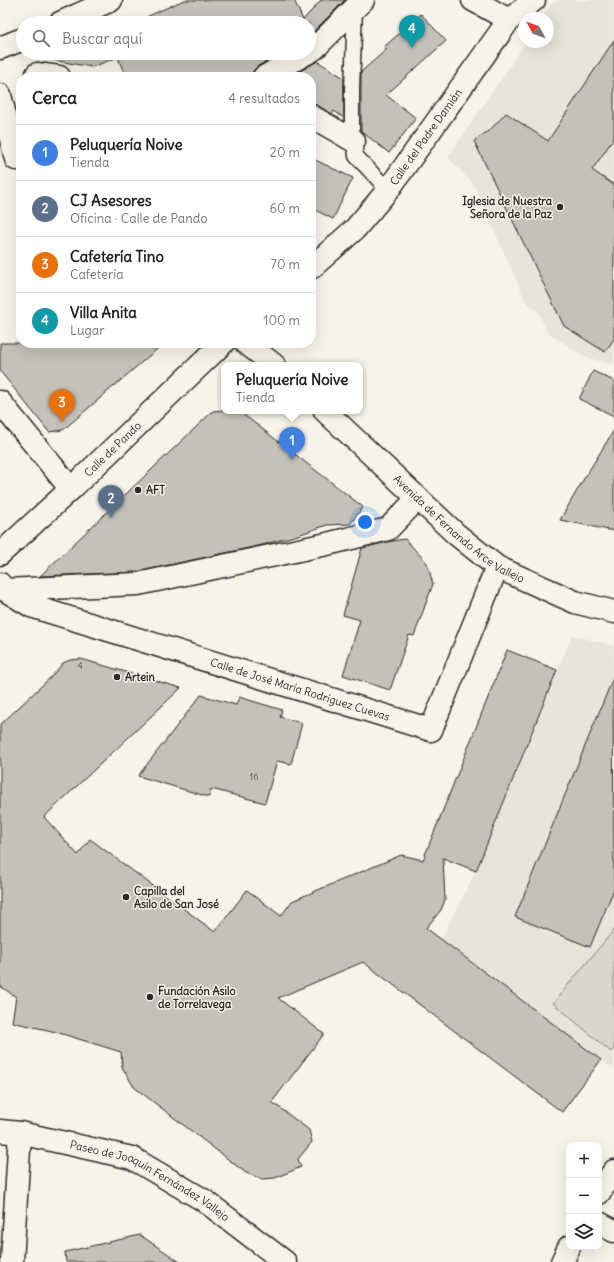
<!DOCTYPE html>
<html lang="es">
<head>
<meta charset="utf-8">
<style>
  :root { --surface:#fff; --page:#f6f6f6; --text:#202124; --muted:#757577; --line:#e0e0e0; --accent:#ea580c }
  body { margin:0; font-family:Delius,sans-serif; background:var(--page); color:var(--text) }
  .controls { position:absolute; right:12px; bottom:12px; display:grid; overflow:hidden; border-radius:8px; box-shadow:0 4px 16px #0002 }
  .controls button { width:36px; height:36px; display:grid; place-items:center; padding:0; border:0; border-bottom:1px solid var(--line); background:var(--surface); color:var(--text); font:20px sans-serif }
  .compass { position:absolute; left:518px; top:12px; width:36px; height:36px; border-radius:50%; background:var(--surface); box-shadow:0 4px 16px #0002; rotate:311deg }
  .you { position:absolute; left:365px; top:522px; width:14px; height:14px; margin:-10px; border:3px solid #fff; border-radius:50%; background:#1a73e8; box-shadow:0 0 0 6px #1a73e833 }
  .badge { display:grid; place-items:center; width:26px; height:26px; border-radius:50%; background:var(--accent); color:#fff; font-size:13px; font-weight:700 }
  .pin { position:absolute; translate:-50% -33px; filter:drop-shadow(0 1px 2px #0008) }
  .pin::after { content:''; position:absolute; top:21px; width:14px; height:12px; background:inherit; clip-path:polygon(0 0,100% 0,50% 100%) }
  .popup { position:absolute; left:221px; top:362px; width:142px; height:52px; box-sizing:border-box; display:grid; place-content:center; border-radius:8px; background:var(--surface); filter:drop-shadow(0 1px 3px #0005); font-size:13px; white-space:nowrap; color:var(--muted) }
  .popup b { font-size:15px; color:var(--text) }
  .popup::after { content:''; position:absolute; left:50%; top:100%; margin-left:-8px; border:8px solid transparent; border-top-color:var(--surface) }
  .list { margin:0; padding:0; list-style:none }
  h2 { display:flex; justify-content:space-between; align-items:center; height:52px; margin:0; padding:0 16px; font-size:17px }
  h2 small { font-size:13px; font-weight:400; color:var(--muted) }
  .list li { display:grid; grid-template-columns:26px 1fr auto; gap:12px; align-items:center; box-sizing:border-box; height:56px; padding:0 16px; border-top:1px solid var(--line) }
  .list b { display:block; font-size:15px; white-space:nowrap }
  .list p { margin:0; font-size:13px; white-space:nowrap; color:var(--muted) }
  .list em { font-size:13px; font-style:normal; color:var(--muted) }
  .icon { flex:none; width:22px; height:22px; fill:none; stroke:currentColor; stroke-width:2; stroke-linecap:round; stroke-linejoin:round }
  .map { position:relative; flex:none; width:614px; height:1262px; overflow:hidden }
  .search { position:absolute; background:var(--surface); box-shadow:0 4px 16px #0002; left:16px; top:16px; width:300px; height:44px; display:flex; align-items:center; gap:10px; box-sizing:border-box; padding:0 14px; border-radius:22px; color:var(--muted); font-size:15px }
  .panel { position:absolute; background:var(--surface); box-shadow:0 4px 16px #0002; left:16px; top:72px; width:300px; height:276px; border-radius:16px }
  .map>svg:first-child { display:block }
  .built { fill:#e8e4da }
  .green { fill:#dad6cc; stroke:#82807c }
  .building { fill:#c4c1b9; stroke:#2b2b2b }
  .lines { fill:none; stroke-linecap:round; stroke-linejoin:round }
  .lane-casing { stroke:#2b2b2b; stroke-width:17 }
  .street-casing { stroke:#2b2b2b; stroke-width:25 }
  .secondary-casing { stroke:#2b2b2b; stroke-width:25 }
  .highway-casing { stroke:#2b2b2b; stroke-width:25 }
  .lane { stroke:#f7f3e8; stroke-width:14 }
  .street { stroke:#f7f3e8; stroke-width:22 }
  .secondary { stroke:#f7f3e8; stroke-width:22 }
  .highway { stroke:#f7f3e8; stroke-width:22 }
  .poi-dot { fill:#2b2b2b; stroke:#f7f3e8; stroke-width:1.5 }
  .labels { text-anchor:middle; stroke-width:3; stroke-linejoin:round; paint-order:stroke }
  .number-label { font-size:9px; fill:#51504e }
  .street-label { font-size:11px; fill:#2b2b2b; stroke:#f7f3e8 }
  .poi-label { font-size:11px; font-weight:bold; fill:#2b2b2b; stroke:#f7f3e8; text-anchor:start }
</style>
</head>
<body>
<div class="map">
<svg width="614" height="1262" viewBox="0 0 614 1262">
  <rect width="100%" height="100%" fill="#f7f3e8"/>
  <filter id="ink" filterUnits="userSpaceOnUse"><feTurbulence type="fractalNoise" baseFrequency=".025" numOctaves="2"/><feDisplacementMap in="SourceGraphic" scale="8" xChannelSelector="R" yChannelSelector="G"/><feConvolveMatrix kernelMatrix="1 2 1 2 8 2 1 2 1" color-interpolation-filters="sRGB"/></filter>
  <g filter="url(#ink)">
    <path class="built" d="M557,0H614V365L585,357L547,332L538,311L526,302L474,185L448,157L526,42H548V18H542L551,4Z
      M572,635L614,646V1070L441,939L476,871Z"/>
    <path class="green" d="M614,930V1049L611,1052L553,1003Z"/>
    <path class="building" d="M184,0H294L303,20L321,0H345L309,36V23H133Z
      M421,14L446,41L386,95L416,118L389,153L361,131V72L387,49L384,47Z
      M614,40V138L592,170L614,185V339L605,352L564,326L474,141L491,129L506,113L548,141Z
      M68,53H281L258,66L253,71L252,77H149L124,73L118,57L92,67L52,60Z
      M317,61L344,78V118L334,111L332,114L317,105L311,104V77H290Z
      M311,158L353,178L333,219L311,208Z
      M0,343H164L63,430L49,432L0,371Z
      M593,371L614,381V416L579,399Z
      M224,410V411H238L252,421L363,507L350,524L327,525L298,535L262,545L136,572L40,576L213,411Z
      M614,430V531L560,520L582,482Z
      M405,539L427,563L433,584L414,636L409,635L390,690L343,675L360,620L343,615L362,548L392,541Z
      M507,650L557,670L476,871L443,858L445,900L441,910L426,928L601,1060L562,1112L363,962L278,998L324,1034L272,1102L309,1130L312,1142L298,1159L301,1167L275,1178L262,1179L246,1173L134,1087L122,1067L121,1052L56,1032L12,1022L16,997L0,986V725L52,676L63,663L70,660L81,659L181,688L44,817L78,855L90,839L215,932L247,890L281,916L292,901L401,855L423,860Z
      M613,678L614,889L590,947L515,917Z
      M201,695L236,705L239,697L282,710L280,717L302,723L291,764L277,761L265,803L211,789L209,797L138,776Z
      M140,1235L180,1262H66L65,1252Z"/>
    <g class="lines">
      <g class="lane-casing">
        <path id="lane" d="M355,8L352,89V129L356,156L388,190"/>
      </g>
      <g class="street-casing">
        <g id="street">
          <path d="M473,0L509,20"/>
          <path d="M309,52L315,48L363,0"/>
          <path d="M37,74L59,77"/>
          <path d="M264,77L307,53"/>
          <path d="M311,116L354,141"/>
          <path id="s1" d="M311,268L355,229L388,190L509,20L534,0"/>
          <path d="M0,402L71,489"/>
          <path id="s2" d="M0,554L71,489L223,343"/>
          <path id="s3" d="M0,584L5,590L31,606L431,730L497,567"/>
          <path d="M5,590L138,584L327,544L388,529L418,498"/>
          <path id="s4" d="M0,1131L20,1133L132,1158L205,1201L285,1262"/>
          <path d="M599,1223L614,1231"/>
          <path d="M12,1262L20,1133"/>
        </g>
      </g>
      <g class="secondary-casing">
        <g id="secondary">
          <path d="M0,95L16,159"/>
          <path d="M246,343L274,365"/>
          <path id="s5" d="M325,411L456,534L497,567L575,602L614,612"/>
          <path d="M599,1193L614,1171"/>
          <path d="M562,1262L569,1247"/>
        </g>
      </g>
      <g class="highway-casing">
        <path id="highway" d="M60,23L111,0
          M0,48L23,39"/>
      </g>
      <use href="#lane" class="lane"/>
      <use href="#street" class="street"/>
      <use href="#secondary" class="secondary"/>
      <use href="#highway" class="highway"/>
    </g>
  </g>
  <g class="poi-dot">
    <circle cx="560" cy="207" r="4"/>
    <circle cx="138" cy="490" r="4"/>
    <circle cx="117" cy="677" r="4"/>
    <circle cx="126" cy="897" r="4"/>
    <circle cx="150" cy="997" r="4"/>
  </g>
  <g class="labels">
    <g class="number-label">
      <text x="80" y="669">4</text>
      <text x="254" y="780">16</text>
    </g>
    <g class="street-label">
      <text dy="4" stroke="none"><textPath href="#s1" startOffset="175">Calle del Padre Damián</textPath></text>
      <text dy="4" stroke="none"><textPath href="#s2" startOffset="154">Calle de Pando</textPath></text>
      <text dy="4" stroke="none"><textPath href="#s5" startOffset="179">Avenida de Fernando Arce Vallejo</textPath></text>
      <text dy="4" stroke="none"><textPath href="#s3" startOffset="320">Calle de José María Rodríguez Cuevas</textPath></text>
      <text dy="4" stroke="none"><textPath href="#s4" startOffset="160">Paseo de Joaquín Fernández Vallejo</textPath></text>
    </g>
    <g class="poi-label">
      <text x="552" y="205" text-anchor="end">Iglesia de Nuestra<tspan x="552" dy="13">Señora de la Paz</tspan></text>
      <text x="146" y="494">AFT</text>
      <text x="125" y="681">Artein</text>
      <text x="134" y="895">Capilla del<tspan x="134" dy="13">Asilo de San José</tspan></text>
      <text x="158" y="995">Fundación Asilo<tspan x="158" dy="13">de Torrelavega</tspan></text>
    </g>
  </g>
</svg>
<div class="controls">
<button>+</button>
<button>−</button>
<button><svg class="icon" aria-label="layers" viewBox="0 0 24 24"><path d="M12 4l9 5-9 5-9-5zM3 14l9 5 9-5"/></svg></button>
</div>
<svg class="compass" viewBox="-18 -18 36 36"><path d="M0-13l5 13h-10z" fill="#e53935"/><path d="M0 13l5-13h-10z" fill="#757577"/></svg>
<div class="you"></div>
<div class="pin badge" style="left:292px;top:460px;background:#3f7fe0">1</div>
<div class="popup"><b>Peluquería Noive</b>Tienda</div>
<div class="pin badge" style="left:111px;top:518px;background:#5c6f8a">2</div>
<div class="pin badge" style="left:62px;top:422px;background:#e8710a">3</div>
<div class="pin badge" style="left:412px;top:48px;background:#0f9aa8">4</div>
<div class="search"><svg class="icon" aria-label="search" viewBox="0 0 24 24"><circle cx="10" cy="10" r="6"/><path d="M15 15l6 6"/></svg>Buscar aquí</div>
<section class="panel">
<h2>Cerca<small>4 resultados</small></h2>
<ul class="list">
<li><span class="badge" style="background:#3f7fe0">1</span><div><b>Peluquería Noive</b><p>Tienda</p></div><em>20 m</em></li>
<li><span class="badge" style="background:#5c6f8a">2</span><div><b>CJ Asesores</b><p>Oficina · Calle de Pando</p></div><em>60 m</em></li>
<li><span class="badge" style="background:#e8710a">3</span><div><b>Cafetería Tino</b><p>Cafetería</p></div><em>70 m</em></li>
<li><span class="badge" style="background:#0f9aa8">4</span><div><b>Villa Anita</b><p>Lugar</p></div><em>100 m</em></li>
</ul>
</section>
</div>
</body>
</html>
